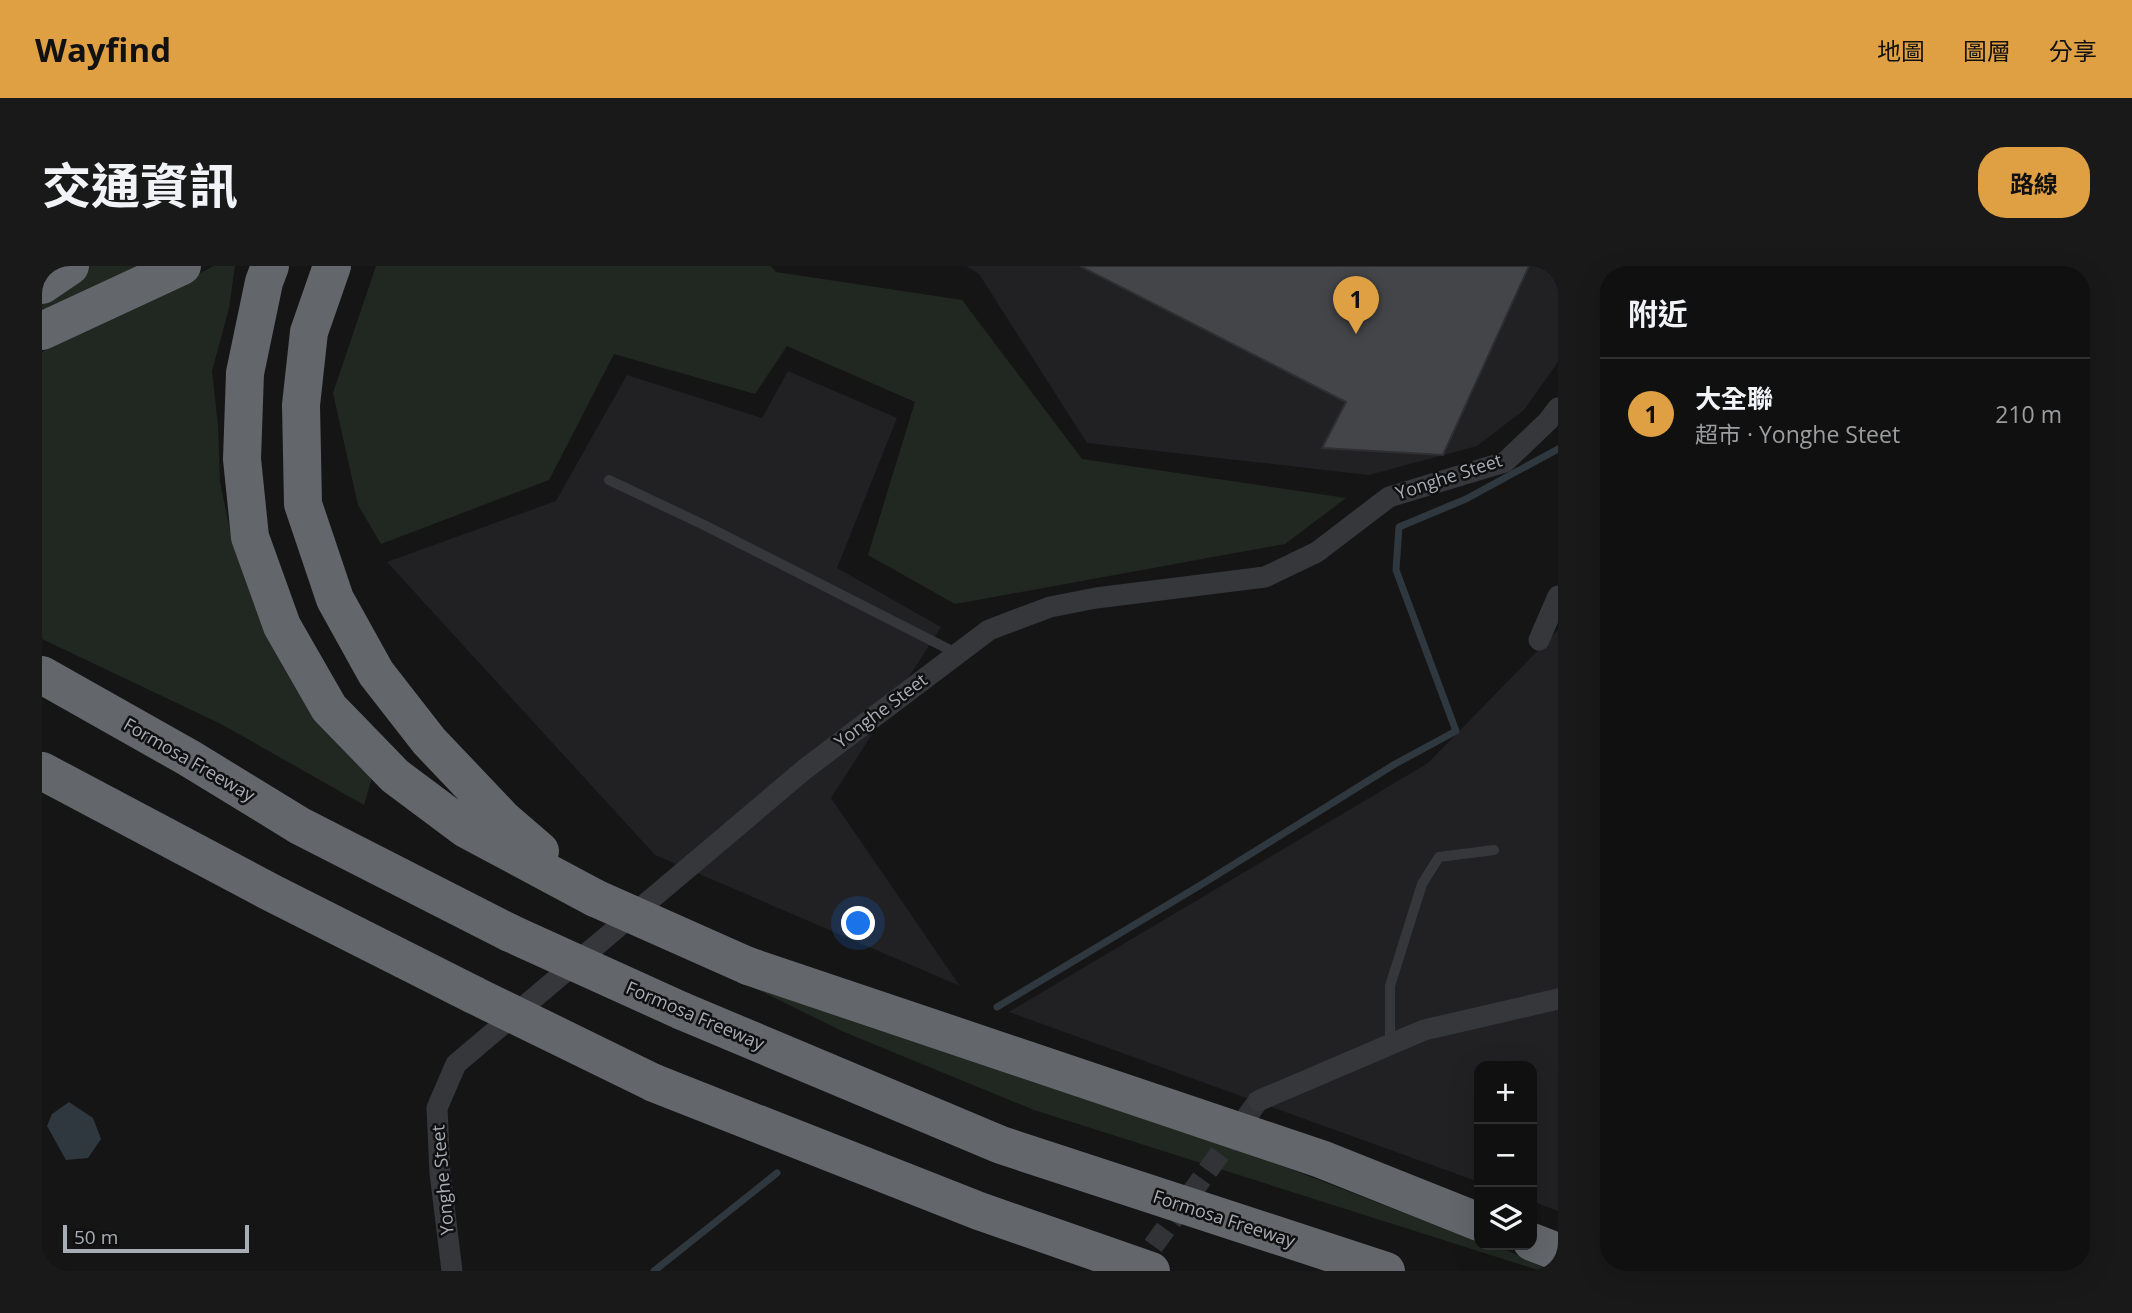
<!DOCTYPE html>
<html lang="zh-TW">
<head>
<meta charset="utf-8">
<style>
  :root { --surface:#101010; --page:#191919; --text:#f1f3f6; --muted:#9c9d9f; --line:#303030; --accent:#dfa044 }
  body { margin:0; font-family:"Open Sans","Noto Sans TC",sans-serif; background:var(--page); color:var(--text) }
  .controls { position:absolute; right:21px; bottom:21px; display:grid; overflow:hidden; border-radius:14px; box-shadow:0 7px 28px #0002 }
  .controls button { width:63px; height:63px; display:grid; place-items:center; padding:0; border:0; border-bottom:2px solid var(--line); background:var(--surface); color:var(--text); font:35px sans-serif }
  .scale { position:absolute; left:21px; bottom:18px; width:186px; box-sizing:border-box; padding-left:7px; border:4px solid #a8adb5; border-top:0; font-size:19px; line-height:24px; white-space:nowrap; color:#a8adb5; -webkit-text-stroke:5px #101011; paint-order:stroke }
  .you { position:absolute; left:817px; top:658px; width:24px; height:24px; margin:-18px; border:5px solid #fff; border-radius:50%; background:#1a73e8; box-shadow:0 0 0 10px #1a73e833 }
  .badge { display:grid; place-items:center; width:46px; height:46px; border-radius:50%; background:var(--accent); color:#111; font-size:23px; font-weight:700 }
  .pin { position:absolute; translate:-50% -58px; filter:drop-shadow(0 2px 4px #0008) }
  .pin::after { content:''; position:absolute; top:37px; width:24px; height:21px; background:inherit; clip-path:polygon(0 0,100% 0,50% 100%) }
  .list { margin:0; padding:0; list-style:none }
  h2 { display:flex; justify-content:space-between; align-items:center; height:91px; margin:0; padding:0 28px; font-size:30px }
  h2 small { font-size:23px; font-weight:400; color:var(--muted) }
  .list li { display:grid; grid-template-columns:46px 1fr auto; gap:21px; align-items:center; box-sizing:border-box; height:112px; padding:0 28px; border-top:2px solid var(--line) }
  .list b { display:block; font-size:26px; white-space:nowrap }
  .list p { margin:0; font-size:23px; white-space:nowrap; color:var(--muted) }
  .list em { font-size:23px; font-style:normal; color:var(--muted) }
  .icon { flex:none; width:38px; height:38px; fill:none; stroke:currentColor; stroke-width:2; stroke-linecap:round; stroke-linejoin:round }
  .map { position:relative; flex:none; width:1516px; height:1005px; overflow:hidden; border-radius:28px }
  header { display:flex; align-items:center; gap:42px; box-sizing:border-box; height:98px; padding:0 35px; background:var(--accent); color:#111 }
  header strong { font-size:33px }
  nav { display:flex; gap:38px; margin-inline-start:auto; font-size:24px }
  .intro { display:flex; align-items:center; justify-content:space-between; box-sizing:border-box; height:168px; padding:0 42px }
  h1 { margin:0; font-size:49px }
  .button { padding:18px 32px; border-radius:28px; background:var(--accent); color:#111; font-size:24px; font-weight:700 }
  main { display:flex; gap:42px; padding:0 42px }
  aside { flex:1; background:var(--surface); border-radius:28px; box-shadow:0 7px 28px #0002 }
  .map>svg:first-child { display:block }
  .built { fill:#212123 }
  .green { fill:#212822 }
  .water { fill:#2f383e }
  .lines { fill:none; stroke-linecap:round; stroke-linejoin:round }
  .stream { stroke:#2f383e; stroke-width:7 }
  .building { fill:#444549; stroke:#2f2f32; stroke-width:2 }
  .street-tunnel { stroke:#323336; stroke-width:21; stroke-dasharray:21 10; stroke-linecap:butt }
  .lane { stroke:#36373b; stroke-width:10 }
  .street { stroke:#36373b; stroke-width:21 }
  .highway { stroke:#63666b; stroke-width:38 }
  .highway-bridge { stroke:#63666b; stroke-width:38 }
  .labels { text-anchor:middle; stroke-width:5; stroke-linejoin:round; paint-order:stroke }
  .street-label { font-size:18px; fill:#a8adb5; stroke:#101011 }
</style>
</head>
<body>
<header>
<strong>Wayfind</strong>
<nav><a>地圖</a><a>圖層</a><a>分享</a></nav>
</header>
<div class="intro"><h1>交通資訊</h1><a class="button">路線</a></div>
<main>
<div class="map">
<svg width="1516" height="1005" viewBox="0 0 1516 1005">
  <rect width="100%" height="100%" fill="#151516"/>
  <path class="built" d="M924,0H1516V96L1482,144L1435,180L1327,209L1045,177L937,8Z
    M746,105L855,152L795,302L899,361L789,532L918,720L613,589L345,296L514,235L585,109L720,152Z
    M1516,364V945L1490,935V800H1437V916L967,746L1386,497Z"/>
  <path class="green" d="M45,0H99L0,45V34Z
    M172,0H193L187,42L170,105L176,160L178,216L188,264L332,505L322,539L179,458L0,373V86Z
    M334,0H729L734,6L920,34L1040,193L1304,232L1243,278L913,338L826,289L873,136L745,80L713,128L572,88L507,214L339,278L316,239L291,127Z
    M635,684L1233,897L1437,976V979C1461,979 1487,995 1509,1005H1499L992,844L802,766Z"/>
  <path class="water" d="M27,836L51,852L59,873L46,892L24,894L5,860L10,848Z"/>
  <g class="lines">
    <path class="stream" d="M955,741L1157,620L1353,498L1414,465L1354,304L1357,261L1424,233L1516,183
      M612,1005L735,907"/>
  </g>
  <path class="building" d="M1038,0H1487L1401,189L1280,182L1304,136Z"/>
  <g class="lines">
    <path class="street-tunnel" d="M1093,1005L1216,835"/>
    <path class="lane" d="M567,214L662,259L916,388
      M1348,778V720L1380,618L1397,591L1452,584"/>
    <path class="street" d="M1497,374L1516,330
      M1216,835L1382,764L1516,733
      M410,1005L398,907L395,842L414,798L763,503L947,364L1008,341L1054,332L1223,311L1275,286L1347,231L1463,196L1506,155L1516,142"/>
    <path class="highway" d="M228,0L222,16L203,107L200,193L208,271L240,360L287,442L353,510L424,563L553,632
      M290,0L267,66L259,139L261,238L293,333L334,407L387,475L462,554L498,585
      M0,19L28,0
      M0,65L140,0
      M0,409L147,492L258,560L468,667
      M0,505L230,627L432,729
      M706,700L1279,893L1437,956
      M640,745L959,879L1344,1005
      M612,817L937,945L1109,1005
      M1490,976L1516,986"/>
    <path class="highway-bridge" d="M553,632L706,700
      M468,667L640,745
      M432,729L612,817"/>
  </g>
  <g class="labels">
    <g class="street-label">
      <text transform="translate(1407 211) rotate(-18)" y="6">Yonghe Steet</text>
      <text transform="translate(839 445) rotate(-37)" y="6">Yonghe Steet</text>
      <text transform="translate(147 494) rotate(30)" y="6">Formosa Freeway</text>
      <text transform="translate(653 750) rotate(23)" y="6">Formosa Freeway</text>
      <text transform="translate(401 914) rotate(-95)" y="6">Yonghe Steet</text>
      <text transform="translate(1182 953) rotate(18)" y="6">Formosa Freeway</text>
    </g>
  </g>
</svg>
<div class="controls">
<button>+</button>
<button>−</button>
<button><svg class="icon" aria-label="layers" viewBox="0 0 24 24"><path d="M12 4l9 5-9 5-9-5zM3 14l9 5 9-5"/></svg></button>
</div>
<div class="scale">50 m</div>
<div class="you"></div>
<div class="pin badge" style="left:1314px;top:68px">1</div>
</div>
<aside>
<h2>附近<small></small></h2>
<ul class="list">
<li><span class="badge">1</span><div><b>大全聯</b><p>超市 · Yonghe Steet</p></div><em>210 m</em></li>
</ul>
</aside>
</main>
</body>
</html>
